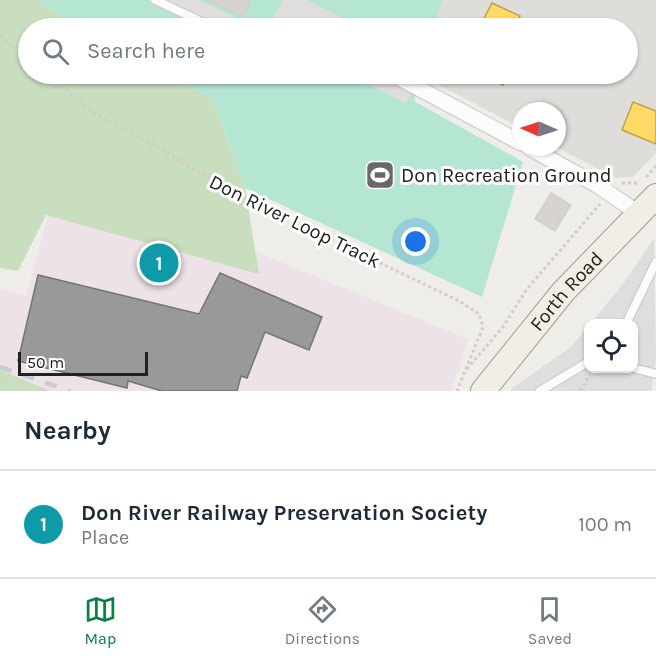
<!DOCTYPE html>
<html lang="en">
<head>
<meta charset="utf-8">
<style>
  :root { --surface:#fff; --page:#f2f2f3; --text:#1f2937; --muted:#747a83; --line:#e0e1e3; --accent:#0b8043 }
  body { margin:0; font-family:Karla,sans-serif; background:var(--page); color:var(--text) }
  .controls { position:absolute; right:18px; bottom:18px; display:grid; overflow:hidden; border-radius:12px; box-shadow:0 2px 4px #0004 }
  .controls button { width:54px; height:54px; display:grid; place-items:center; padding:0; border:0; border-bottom:2px solid var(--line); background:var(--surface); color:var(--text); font:30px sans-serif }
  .compass { position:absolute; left:512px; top:102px; width:54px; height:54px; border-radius:50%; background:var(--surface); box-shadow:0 2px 4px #0004; rotate:273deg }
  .scale { position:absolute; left:18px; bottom:15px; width:130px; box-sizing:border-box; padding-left:6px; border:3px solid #212121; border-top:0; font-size:16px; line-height:21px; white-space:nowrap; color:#212121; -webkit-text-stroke:4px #fff; paint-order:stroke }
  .you { position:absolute; left:416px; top:242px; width:21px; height:21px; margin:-15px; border:4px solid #fff; border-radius:50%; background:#1a73e8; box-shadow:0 0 0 9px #1a73e833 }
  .badge { display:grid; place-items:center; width:39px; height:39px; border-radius:50%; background:var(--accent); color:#fff; font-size:20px; font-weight:700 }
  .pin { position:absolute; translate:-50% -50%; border:3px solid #fff; box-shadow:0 2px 6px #0006 }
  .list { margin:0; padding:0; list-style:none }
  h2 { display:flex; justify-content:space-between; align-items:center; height:78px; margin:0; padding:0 24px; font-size:26px }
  h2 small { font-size:20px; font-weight:400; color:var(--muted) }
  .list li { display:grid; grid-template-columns:39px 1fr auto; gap:18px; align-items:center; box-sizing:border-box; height:108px; padding:0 24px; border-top:2px solid var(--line) }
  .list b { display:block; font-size:22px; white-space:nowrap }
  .list p { margin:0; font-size:20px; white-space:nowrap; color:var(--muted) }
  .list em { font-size:20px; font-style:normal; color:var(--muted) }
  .icon { flex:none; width:33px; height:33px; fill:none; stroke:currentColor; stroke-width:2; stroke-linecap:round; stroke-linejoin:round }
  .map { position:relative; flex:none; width:656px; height:391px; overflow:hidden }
  .search { position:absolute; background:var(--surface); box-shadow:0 2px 4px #0004; left:18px; right:18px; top:18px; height:66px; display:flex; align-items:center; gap:15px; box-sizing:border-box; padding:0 21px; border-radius:33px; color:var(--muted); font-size:22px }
  .sheet { height:186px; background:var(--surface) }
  nav { display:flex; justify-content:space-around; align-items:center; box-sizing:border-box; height:84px; border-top:2px solid var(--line); background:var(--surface); font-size:16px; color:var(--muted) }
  nav a { display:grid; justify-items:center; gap:3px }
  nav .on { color:var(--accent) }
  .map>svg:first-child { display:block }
  .residential { fill:#deddda }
  .industrial { fill:#ece2e7 }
  .forest { fill:#c9ddbf }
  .pitch { fill:#b5e6d2 }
  .parking { fill:#dfdedd }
  .homes { fill:#ffd966; stroke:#bca251; stroke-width:1.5 }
  .industry { fill:#999; stroke:#757575; stroke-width:1.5 }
  .building { fill:#d6d3d0; stroke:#d2cfca; stroke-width:1.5 }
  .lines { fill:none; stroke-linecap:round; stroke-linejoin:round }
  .lane-casing { stroke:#c8c7c5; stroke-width:10 }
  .street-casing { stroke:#c8c7c5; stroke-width:17 }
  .primary-casing { stroke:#a69c85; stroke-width:26 }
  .path { stroke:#d8cac8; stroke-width:3; stroke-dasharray:3 3; stroke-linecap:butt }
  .lane { stroke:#fdfcfc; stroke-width:8 }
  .street { stroke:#fdfcfc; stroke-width:15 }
  .primary { stroke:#f2ede6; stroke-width:24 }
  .rail { stroke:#cbcbca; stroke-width:4.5; stroke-dasharray:12 12; stroke-linecap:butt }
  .labels { text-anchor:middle; stroke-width:6; stroke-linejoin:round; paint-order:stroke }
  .poi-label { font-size:20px; fill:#212121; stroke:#fff; text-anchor:start }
  .street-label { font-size:20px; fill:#212121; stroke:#fff }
</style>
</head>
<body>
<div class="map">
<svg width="656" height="391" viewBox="0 0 656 391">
  <rect width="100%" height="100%" fill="#efede9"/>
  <path class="residential" d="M442,0H656V153L633,177L616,178L556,147L557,111H521V128L420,75L628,74V28H434Z"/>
  <path class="industrial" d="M59,177L219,237L468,339L451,391H37L0,376V289L26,296Z"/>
  <path class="forest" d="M0,0H40L43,6L84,28H28V74H166L213,99L245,188L259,274L46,215L18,271L0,268Z
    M0,370L50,391H0Z"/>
  <path class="pitch" d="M40,0H442L434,28H84L43,6Z
    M166,74H421L414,101L523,162L482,297L245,188L213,99Z"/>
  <path class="parking" d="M160,0H198L258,28H220Z
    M283,0H306L365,28H268Z
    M347,74H420L406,103Z
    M654,238L656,360L651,391H512L511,389L571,347L588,326V368H634V324L591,323L623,284Z"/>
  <path class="homes" d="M492,3L520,16L514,28H479Z
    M479,74H509L503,85Z
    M633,102L656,111V144L622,130Z"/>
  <path class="industry" d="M220,273L322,317L309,350L265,332L247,378L241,376L237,391H162L128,381L127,388L18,361L38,275L199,314Z"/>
  <path class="building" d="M206,0H251L244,17Z
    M551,193L571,205L555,231L535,219Z"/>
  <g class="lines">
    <g class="lane-casing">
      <path id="lane" d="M155,0L215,28
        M626,324L656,262
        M633,368L656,374
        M540,391L588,362"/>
    </g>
    <g class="street-casing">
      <path id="street" d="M392,74L521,143
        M528,147L597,185L638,213"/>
    </g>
    <g class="primary-casing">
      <g id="primary">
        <path id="s1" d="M483,391L563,292L656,196"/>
      </g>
    </g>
    <path class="path" d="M0,36L28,58
      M47,74L95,114L161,149L225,188L459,301L479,314L483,327L457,391
      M646,177L656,166
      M622,183H639
      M467,369L503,327L527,289L600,204
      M580,391L590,375"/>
    <use href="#lane" class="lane"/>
    <use href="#street" class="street"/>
    <use href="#primary" class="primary"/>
    <path class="rail" d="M0,367L70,391"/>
  </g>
  <defs>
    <g id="stadium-square" transform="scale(1.5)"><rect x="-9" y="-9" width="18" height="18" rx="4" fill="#696867" stroke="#fff"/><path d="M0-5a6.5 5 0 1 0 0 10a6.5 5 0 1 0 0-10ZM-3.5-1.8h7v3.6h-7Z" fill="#fff"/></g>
  </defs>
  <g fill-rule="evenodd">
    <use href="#stadium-square" x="380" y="175"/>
  </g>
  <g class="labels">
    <g class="poi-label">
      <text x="401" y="182">Don Recreation Ground</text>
    </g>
    <g class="street-label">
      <text transform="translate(295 221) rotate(26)" y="7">Don River Loop Track</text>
      <text dy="7" stroke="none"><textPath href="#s1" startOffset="130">Forth Road</textPath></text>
    </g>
  </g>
</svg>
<div class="controls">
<button><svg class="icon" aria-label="locate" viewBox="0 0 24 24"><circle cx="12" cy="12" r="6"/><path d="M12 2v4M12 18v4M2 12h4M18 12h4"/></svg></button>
</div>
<svg class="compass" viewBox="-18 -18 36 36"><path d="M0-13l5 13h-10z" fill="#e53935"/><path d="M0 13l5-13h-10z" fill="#747a83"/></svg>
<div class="scale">50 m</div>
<div class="you"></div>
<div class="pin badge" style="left:159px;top:263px;background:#0f9aa8">1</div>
<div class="search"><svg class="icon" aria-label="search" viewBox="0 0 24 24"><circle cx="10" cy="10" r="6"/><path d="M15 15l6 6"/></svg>Search here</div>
</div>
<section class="sheet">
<h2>Nearby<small></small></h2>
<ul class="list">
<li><span class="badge" style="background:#0f9aa8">1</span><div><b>Don River Railway Preservation Society</b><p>Place</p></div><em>100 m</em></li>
</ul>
</section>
<nav>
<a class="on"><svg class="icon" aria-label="map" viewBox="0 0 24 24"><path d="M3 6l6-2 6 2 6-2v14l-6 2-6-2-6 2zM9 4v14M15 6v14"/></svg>Map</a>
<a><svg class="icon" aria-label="directions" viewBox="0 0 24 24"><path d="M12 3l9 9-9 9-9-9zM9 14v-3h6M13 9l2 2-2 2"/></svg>Directions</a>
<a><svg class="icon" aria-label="saved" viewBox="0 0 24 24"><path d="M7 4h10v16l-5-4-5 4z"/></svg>Saved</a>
</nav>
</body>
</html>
